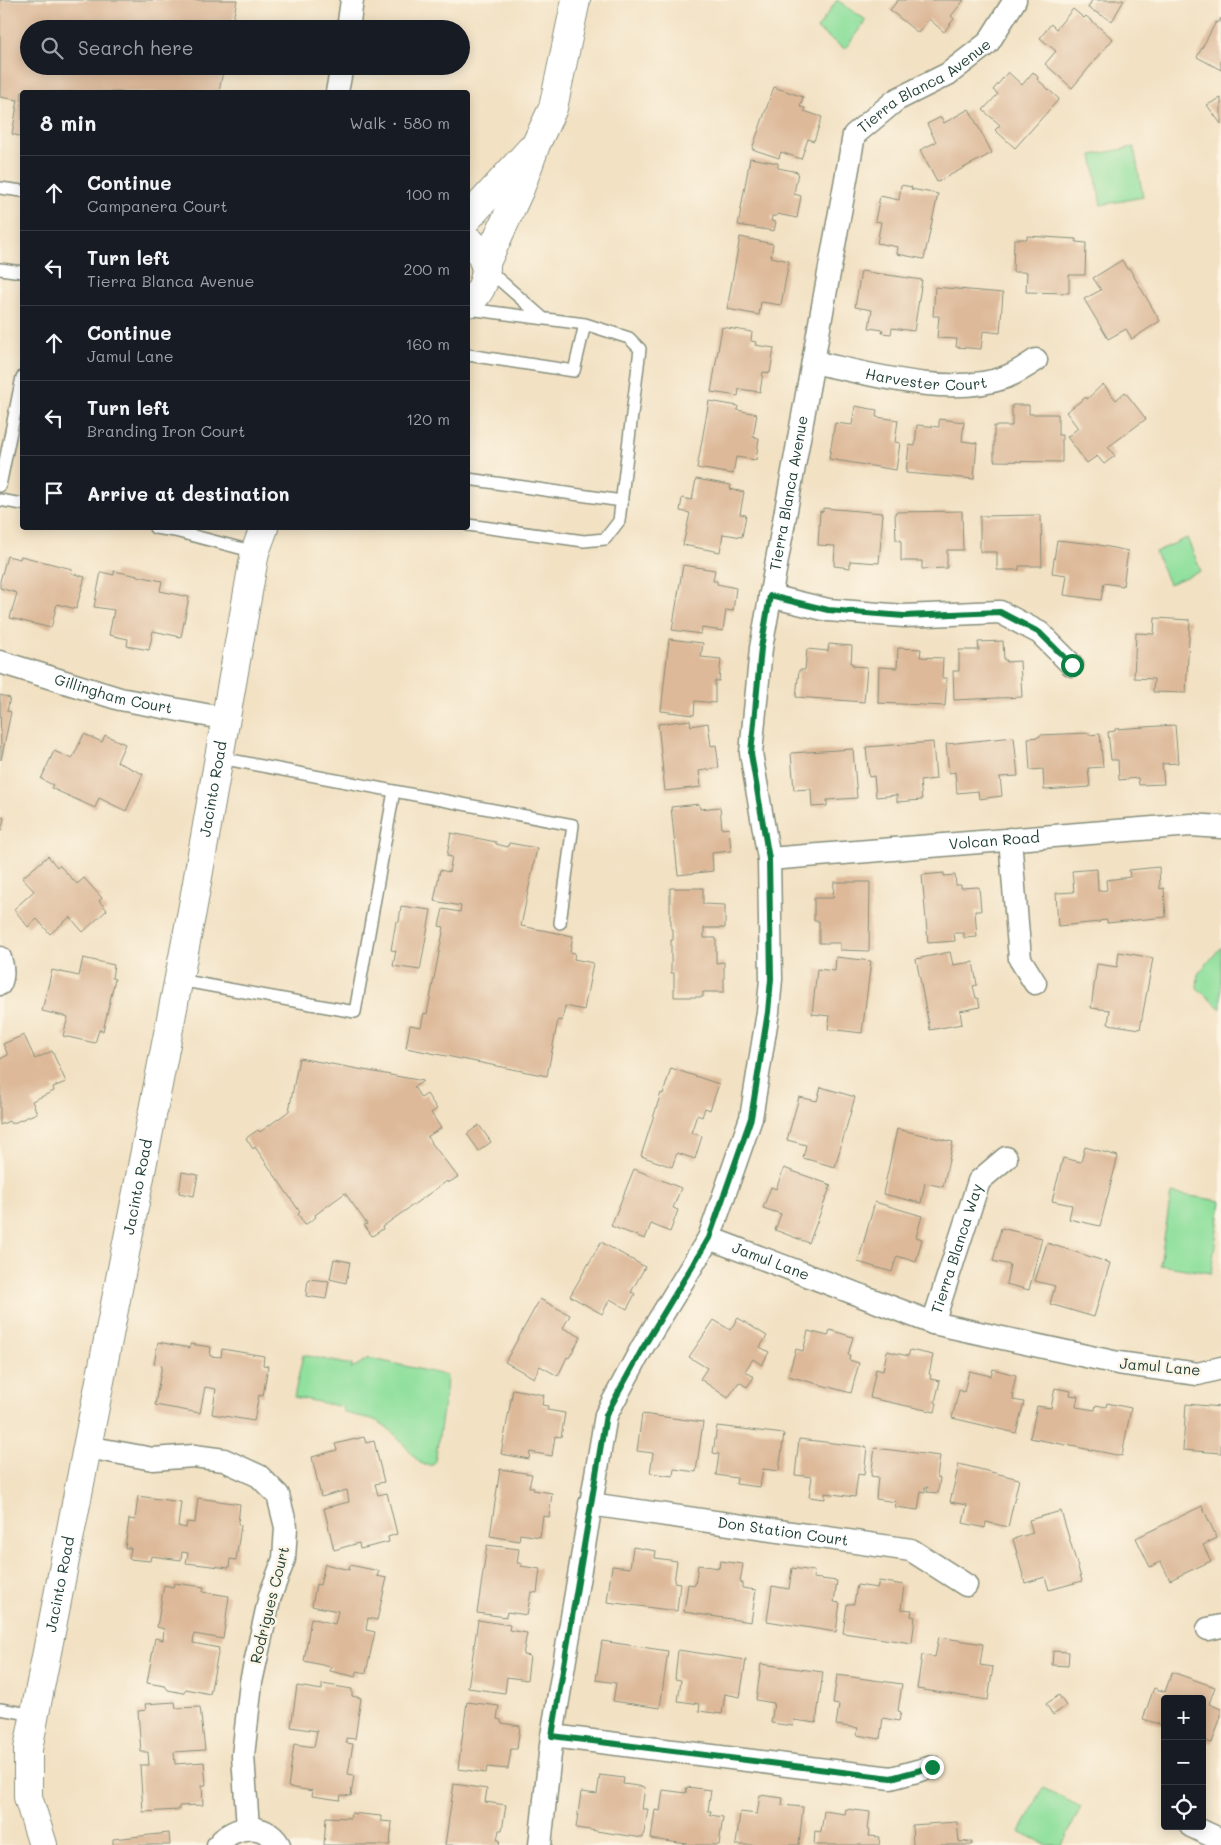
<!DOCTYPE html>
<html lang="en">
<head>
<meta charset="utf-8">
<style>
  :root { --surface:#171b24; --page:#242831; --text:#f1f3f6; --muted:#9ea1a6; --line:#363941 }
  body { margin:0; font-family:Mali,sans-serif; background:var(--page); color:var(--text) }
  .controls { position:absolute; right:15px; bottom:15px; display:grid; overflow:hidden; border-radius:5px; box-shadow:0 2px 12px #0003 }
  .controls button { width:45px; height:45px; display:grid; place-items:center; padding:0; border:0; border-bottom:1px solid var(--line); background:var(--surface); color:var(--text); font:25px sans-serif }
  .stop { position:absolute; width:15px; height:15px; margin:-11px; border:4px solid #0b8043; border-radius:50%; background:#fff }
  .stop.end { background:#0b8043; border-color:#fff; box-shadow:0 1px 5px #0008 }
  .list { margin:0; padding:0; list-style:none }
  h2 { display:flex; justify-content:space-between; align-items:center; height:65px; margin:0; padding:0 20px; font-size:21px }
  h2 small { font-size:16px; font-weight:400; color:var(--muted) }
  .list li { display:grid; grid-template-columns:32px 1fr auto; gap:15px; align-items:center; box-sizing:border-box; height:75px; padding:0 20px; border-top:1px solid var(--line) }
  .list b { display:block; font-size:19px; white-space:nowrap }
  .list p { margin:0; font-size:16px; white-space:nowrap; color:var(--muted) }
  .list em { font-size:16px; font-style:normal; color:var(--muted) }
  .icon { flex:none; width:28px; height:28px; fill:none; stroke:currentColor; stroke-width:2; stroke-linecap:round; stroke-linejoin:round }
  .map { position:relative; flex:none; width:1221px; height:1845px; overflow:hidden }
  .search { position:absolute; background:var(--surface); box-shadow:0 2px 12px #0003; left:20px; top:20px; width:450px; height:55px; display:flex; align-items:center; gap:12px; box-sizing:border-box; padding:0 18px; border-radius:28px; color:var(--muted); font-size:19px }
  .panel { position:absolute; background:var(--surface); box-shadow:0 2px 12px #0003; left:20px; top:90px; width:450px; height:440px; border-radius:5px }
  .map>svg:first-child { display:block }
  .green { fill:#91e09e; stroke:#588e69 }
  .building { fill:#ddb999 }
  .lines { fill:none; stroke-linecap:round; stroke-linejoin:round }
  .service-casing { stroke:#888f7c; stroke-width:14 }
  .minor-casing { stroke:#888f7c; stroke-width:25 }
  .tertiary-casing { stroke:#888f7c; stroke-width:30 }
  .service { stroke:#fff; stroke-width:11 }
  .minor { stroke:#fff; stroke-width:22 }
  .tertiary { stroke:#fff; stroke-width:28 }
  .route { stroke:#0b8043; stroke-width:6 }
  .labels { text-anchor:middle; stroke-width:5; stroke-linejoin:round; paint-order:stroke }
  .street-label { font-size:15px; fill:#1f3d34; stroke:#fcf5e5 }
</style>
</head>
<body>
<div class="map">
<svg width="1221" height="1845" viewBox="0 0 1221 1845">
  <rect width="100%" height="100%" fill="#fcf5e5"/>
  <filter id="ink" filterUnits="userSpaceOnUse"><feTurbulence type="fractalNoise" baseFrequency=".02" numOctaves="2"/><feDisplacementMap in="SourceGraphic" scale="10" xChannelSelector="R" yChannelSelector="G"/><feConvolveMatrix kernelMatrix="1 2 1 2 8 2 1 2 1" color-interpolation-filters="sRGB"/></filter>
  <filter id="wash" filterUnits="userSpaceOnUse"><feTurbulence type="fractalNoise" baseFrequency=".0096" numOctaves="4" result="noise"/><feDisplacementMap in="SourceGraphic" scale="20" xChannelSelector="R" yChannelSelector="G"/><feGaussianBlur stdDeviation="1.12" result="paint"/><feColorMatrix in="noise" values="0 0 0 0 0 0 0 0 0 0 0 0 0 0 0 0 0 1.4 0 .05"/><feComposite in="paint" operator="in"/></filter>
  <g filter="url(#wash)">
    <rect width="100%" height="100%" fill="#f2e1c3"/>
    <path class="green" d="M837,0L866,20L845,49L817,29Z
      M1134,147L1143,197L1101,205L1092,155Z
      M1187,538L1201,571L1169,584L1155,552Z
      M1221,947V1009L1197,988L1198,974Z
      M1171,1193L1221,1201L1211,1273L1160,1265Z
      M303,1355L352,1365L351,1369L369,1358L445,1375L447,1378L446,1390L435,1462L433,1465H425L419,1462C406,1449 394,1429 377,1421C367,1416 352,1417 343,1411V1407L294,1397Z
      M1043,1788L1081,1807L1062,1845H1046L1020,1832Z"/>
    <g id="blocks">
      <path class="building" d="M0,0H237L231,29H29V66H224L219,92H22V137L12,134L18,100L0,97Z
        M898,0H964L951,16L954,19L944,32L929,19L918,33L890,10Z
        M1092,0H1124L1112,21L1088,8Z
        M1073,9L1084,18L1086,16L1113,39L1072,88L1045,64L1056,51L1040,38L1051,24L1056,29Z
        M1221,18V70L1197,57L1216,22L1218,23Z
        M1008,72L1022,85L1033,72L1038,77L1037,79L1059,99L1015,148L995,130L1000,125L983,110L998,94L993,90Z
        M774,87L803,97L800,107L805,108L804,111L822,117L814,141L808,139L801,159L781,152L779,158L752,149Z
        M1221,98V124L1207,105Z
        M969,109L992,153L937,182L920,150L936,142L927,124L941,117L944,123Z
        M750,158L778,163V168L798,172L794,194L801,196L797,218L777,214V216H772L771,221L776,222L774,231L738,225Z
        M901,185L912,187L911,189L938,194L924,259L897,254L898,247L877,243L881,222L875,221L880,196L899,200Z
        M1027,236L1076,239V242L1086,243L1085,275H1069V293L1026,292L1027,272H1013L1014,239H1027Z
        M740,237L773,244L771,257L789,261L781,305L761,302L759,315L727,309Z
        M1122,260L1127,269L1129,268L1160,321L1132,339L1126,329L1108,339L1084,299L1101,290L1093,278Z
        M861,271L922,280L914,331L892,328L891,334L882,333L883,330L869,328L872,310L855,307Z
        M935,287L1003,293L1000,333L983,331L981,349L956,347L957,339L937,338L939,316H933Z
        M722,327L752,332L751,341L756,342L755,345L774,348L770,373L763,372L760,392L739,389L738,396L711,392Z
        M1103,384L1116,400L1125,392L1146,419L1108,447L1115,456L1104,464L1097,456L1087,463L1067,437L1078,428L1066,412L1086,397L1087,399Z
        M709,401L738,406L737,410L757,414L753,437L759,438L756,460L736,457L733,474L697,468Z
        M1012,405H1029V414H1058V435H1062V462L994,461V426H1012Z
        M855,406L877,410L876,417L898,420L895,442L900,443L896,470L829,459L835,423L852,425Z
        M939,419L964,422L962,441L977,443L974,479L906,473L909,445L915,446L917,425L939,427Z
        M696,479L731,485L730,489L744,492L740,514L746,515L742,537L723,534L720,552L683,545L690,513L680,511L682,498L692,500Z
        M823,508L883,513L879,563L850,561V568L834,566L835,546L818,545L820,511L823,512Z
        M962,511L963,550H947V568L922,569V561H901V540H896L895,512Z
        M1041,515L1042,566H1019V570H997V552H980V516Z
        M1057,540L1094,544L1128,551L1123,586L1104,583L1101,600L1064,595L1067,575L1052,573Z
        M7,556L20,559L21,556L72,569L71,573L85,577L76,609L57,604L51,628L10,618L17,593L0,588V581Z
        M683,565L715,570L713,581H717V584L736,588L733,611L726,610L723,631L702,628L701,634L672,630Z
        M114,571L162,581L160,591L189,597L181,637L153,631L149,650L127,646L128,639L109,635L114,610L94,607L101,572L114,575Z
        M1155,618L1190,620L1186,693L1153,692L1154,679L1134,678L1136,633L1154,634Z
        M669,639L703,643L701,657L721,659L719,681H715V703L695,701L694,715L661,711Z
        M1003,641L1004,660H1007L1006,662L1020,661L1022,697L954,700L953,671H959V650H979L978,642Z
        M829,644L852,646L851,664H854L853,666L867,667L864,702L796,697L799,670H805L807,649L828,651Z
        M898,648L921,649L920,657L943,658L942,678H947L945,706L878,703L879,667L897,668Z
        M0,695L10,698L7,711L11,712L1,760Z
        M690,720L691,726L708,723L711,746L716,745L719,768L699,771L701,787L665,791L658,724Z
        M1175,725L1178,763L1162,764L1164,784L1139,785L1138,778L1119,780L1118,760H1111L1108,732L1115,731V729Z
        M1089,733V735L1100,734L1103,767L1088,768L1090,787L1044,790L1043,769L1030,770L1028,738L1039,737L1040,735Z
        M84,734L102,742L105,735L125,744L117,762L143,774L126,811L99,798L95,808L51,788L53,785L41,779L54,751L72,759Z
        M1014,737L1018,776L1000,777L1002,796L979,799L978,791L957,793L955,772L949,773L946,744Z
        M933,742L936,779L920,781L922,800L897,802V795L876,797L874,776L869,777L866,747Z
        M853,749L857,798L827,800V806L812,807L811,789L794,790L791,753Z
        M699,804L700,809L720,807L722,829L729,828L731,851L712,853L713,871L678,875L671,807Z
        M0,817L4,818L1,831H0Z
        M451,833L496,842V844L508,847L509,843L537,848L521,926L573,936L570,952L575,953L574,959L593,963L584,1010L565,1006L562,1021L558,1020L547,1076L406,1048L410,1025L421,1027L424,1013L427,1014L444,927L439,926L443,909L460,912L461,906L434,901L440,870L449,872L452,857L447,856Z
        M48,856L57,867L59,865L77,884L84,878L102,898L99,901L107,910L83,932L70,917L50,934L37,919L28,927L14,909L34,891L22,878Z
        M1159,867L1160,889L1164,888L1166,917L1107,923V920L1099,921L1100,922L1058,926L1056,893L1074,892L1072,871L1097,869L1098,891L1107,890L1106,880L1130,877L1129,870Z
        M944,873V876L955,875L956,885H961V888L979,887L981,911H975L977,937L964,938V933H954L955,941L928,943L922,875Z
        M834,882H870L869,951L840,950V943H819V921H814V898H833Z
        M670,888H703V904L725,905V928H704V938H716V963L724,962V992H703V997H674V973H671V940H673V929H671V920L670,919Z
        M401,906L431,910L420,970L393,966L396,951L391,950L396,922H399Z
        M950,952L953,965L973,962L977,985L973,986L976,998H978L980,1007L960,1011L962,1024L930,1030L916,959Z
        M1119,952L1153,958L1140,1029L1108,1024L1110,1010L1091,1008L1097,964L1117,967Z
        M836,957L871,961L862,1033L828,1029L830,1016L812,1014L817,969L835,971Z
        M83,958L114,965L112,978L115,979L103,1031L99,1030L95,1043L63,1036L68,1017L42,1011L52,970L79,976Z
        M24,1035L35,1059L52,1051L66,1082L53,1087L54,1091L32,1101L37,1113L11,1124L9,1121L0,1125V1059L8,1055L3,1044Z
        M299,1058L423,1081L414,1087L421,1098L427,1094L437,1109L431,1113L441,1128L427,1137L458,1177L448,1183L447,1181L382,1227L383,1229L372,1236L364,1225L367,1224L345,1193L315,1215L316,1217L305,1225L298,1214L300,1212L255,1147L253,1149L246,1138L258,1130L260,1132L289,1111Z
        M671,1068L719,1084L710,1110L705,1108L702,1117L697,1115L691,1133L702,1136L695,1159L677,1153L672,1167L641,1156L661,1093L663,1094Z
        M821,1087L855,1097L835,1167L803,1158L806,1145L787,1140L799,1097L817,1101Z
        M479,1125L491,1142L479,1151L467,1134Z
        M897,1129L953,1142L943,1187L925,1183L921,1203L883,1194Z
        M1085,1147L1118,1156L1100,1226L1069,1219L1072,1205L1052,1201L1063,1158L1081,1162Z
        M784,1168L831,1185L809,1243L775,1230L781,1214L763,1208L771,1187L776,1189Z
        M634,1169L681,1188L673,1208L678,1210L670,1232L651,1224L645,1239L611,1226Z
        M182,1172L198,1175L194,1196L179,1193Z
        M875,1202L922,1216L916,1237L922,1239L916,1262L897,1256L892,1272L858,1262Z
        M1001,1228L1042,1238L1029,1290L1006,1284L1010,1265L993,1261Z
        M601,1242L645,1267L631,1292L635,1294L627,1309L610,1299L602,1314L570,1296Z
        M1047,1243L1110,1263L1094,1317L1050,1304L1055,1286L1035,1281Z
        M334,1259L350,1262L346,1283L330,1279Z
        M308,1279L329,1281L326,1299L306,1296Z
        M540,1299L570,1315L563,1328L581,1337L569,1358L567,1357L558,1376L540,1366L534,1378L505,1362Z
        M738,1318L767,1336L760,1347L769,1352L762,1365L753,1359L745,1371L754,1377L747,1387L739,1382L728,1398L700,1379L707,1368L689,1357L714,1320L730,1330Z
        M830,1330L853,1337L848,1355H850L849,1360L859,1363L851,1393L788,1376L796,1349L803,1351L808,1331L828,1336Z
        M158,1342L190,1348V1344L211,1347L210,1356L221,1357L222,1349L264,1356L263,1365L268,1366L263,1396L259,1395L254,1421L212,1414L216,1389L205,1387L200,1413L155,1405L162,1365L154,1364Z
        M910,1350L933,1355L929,1374L931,1375L930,1379L940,1381L935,1402L937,1403L935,1412L870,1398L876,1369L883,1371L887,1351L908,1356Z
        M993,1369L1016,1375L1012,1394H1014L1013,1400L1024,1402L1016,1433L952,1418L959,1390L964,1392L969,1371L991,1376Z
        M1055,1388L1071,1391L1070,1395L1078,1396L1076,1407L1095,1410L1096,1405L1106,1407L1107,1403L1131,1408L1122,1456L1030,1438L1037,1406L1051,1408Z
        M513,1389L544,1395L542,1405L548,1406L547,1410L565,1413L561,1437L555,1436L552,1456L530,1452L529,1459L501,1454Z
        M1186,1404L1221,1407V1453L1183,1450Z
        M642,1414L703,1422L696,1472L674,1469L673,1476L650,1473L653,1453L637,1451Z
        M717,1426L784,1434L779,1471L763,1469L760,1487L736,1484L737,1478L716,1475L719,1454L713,1453Z
        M364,1437L366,1443L374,1441L384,1482L375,1484L378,1495L387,1493L397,1534L388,1537L389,1542L360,1549L359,1543L334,1550L324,1508L349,1502L347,1490L321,1497L312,1457L337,1450L335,1444Z
        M799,1439L867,1447L864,1475L858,1474L855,1497L825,1493V1499L809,1497L812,1477L795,1475Z
        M875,1448L940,1456L937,1477L940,1478L938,1493L927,1492L928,1487H925V1492L921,1491L918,1510L895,1507L896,1502L876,1499L878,1477L871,1476Z
        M959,1464L1019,1479L1008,1527L986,1522L985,1528L963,1523L967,1505L950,1502Z
        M500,1469L532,1474L529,1487L534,1488L533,1490L552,1493L549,1517L543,1516L540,1537L520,1534L519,1541L490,1536Z
        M138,1496L181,1502L178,1526L186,1528L187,1522L195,1523L198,1498L240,1504L238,1524L241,1525L236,1560L230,1559L229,1568L186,1563L188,1553L182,1552L181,1560L151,1556L150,1561L129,1559L131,1548H125L129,1519L135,1520Z
        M1202,1506L1217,1538L1203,1545L1211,1561L1170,1580L1161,1562L1150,1567L1136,1538Z
        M1061,1511L1082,1581L1049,1590L1045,1577L1025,1583L1013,1539L1033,1533L1029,1520Z
        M487,1545L519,1549L517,1563H521V1566L540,1569L537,1593L531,1592L527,1615L507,1612L506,1617L477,1613Z
        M633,1547L656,1551L655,1558L677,1561L674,1582L680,1583L677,1611L607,1602L612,1566L630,1568Z
        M720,1561L743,1564L740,1583H742V1588L756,1590L751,1622L684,1612L688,1584L695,1585L698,1565L719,1568Z
        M325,1564L349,1570L350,1565L379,1571L377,1576L387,1578L377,1620L368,1618L366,1630L375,1632L366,1673L357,1671L356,1677L330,1671L331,1667L304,1661L311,1618L335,1624L338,1611L312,1606L316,1584L320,1585Z
        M792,1568L814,1571L813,1578L837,1581L834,1602L840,1603L836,1632L767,1621L772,1586L789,1589Z
        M879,1581L904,1585L901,1609L912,1610L911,1616L915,1617L912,1643L843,1633L847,1604H854L857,1585L877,1588Z
        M174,1583L204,1587L203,1592L229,1596L223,1639L194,1634L193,1643L219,1648L210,1694L186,1689L183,1693L168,1690L165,1686L147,1683L155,1638L163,1640L164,1629L157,1627L164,1585L173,1587Z
        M478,1620L510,1625L509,1630L527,1633L523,1655L530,1656L527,1680L507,1677L505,1693L468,1688Z
        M939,1637L983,1644L980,1665L993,1667L988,1700L917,1689L922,1655L935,1657Z
        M602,1641L668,1651L660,1708L613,1701L616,1683L596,1680Z
        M678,1650L746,1660L740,1697L725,1694L722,1714L699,1711L700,1704L678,1701L681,1680L675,1679Z
        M1053,1651L1069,1652L1068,1666L1052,1665Z
        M761,1664L823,1672L816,1723L794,1720L793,1726L771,1723L774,1703L756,1700Z
        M1172,1672L1215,1687L1209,1704L1221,1709V1716L1212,1743L1202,1740V1699H1165V1726L1143,1719L1154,1688L1165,1692Z
        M837,1675L902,1684L898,1711L901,1712L899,1721L883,1718L880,1739L857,1735L858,1728L836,1725L839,1705L833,1704Z
        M322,1684L352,1689V1696L361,1698L355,1739L346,1738V1743L353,1744L348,1774L354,1775L351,1796L341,1795L340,1800L312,1796L313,1791L288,1787L294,1744L314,1747L317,1731L291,1727L297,1686L322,1690Z
        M1059,1695L1066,1706L1053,1715L1046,1704Z
        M175,1702L176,1708L200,1707L205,1750L174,1752L175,1764L204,1762L206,1785H202L203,1805L179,1806V1810L143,1812L140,1765H149L148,1752H141L138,1711L146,1710L145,1704Z
        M467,1702L499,1706L497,1719L501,1720V1723L520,1726L517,1749H511L508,1769L487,1767L486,1773L458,1769Z
        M600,1775L624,1778L623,1784L645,1787L642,1809H648L643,1838L576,1828L581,1792L597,1794Z
        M454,1784L487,1789L485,1802L506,1805L502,1830H499L497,1840H500L499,1845H445Z
        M687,1787L711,1790L708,1811H711L710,1815L723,1817L719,1845H694L651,1839L655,1810L660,1811L663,1790L686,1793Z
        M760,1795L783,1798L782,1805L803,1807L799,1845H736L740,1812L757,1814Z
        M846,1809L870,1812L868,1830H870L869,1836L880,1837L879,1845H814L815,1831L821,1832L824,1811L845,1814Z
        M351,1813L381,1816V1821L392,1822L390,1845H324L326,1817L350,1818Z
        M957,1822L959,1842L972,1841V1845H913L912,1825Z
        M169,1833L170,1845H113V1839Z"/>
    </g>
  </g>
  <g filter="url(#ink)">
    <use href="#blocks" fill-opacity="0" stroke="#888f7c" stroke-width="1"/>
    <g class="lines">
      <g class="service-casing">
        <path id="service" d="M0,188L22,191
          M0,269L22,272
          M487,269L544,319
          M468,309L585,324L629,338L640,349L619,521L605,539L584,541L468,525
          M468,355L574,371L585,324
          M468,479L622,501
          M0,486L22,377
          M0,500L22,504
          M155,528L175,531V528
          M175,531L255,552
          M220,758L573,825L560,923
          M179,980L355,1012L394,791
          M0,1709L35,1715"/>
      </g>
      <g class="minor-casing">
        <g id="minor">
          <path d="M348,29L352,0"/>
          <path d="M337,92L342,66"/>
          <path id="s1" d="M813,362C870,374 950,398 1006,377C1016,373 1027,366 1036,360"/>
          <path d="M770,596L828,610L904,616L1000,612L1040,633L1072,665"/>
          <path id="s2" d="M0,662L120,699L227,719"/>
          <path d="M1010,839L1020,959L1035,983"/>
          <path id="s3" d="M769,859L1191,825L1221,827"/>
          <path d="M0,958C3,967 4,975 0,984"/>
          <path id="s4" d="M709,1238L751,1118L768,1012L771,979L769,859L751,753L761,648L854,135L896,100L948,74L988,43L1015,0"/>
          <path id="s5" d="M933,1323L979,1181L1006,1158"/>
          <path d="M87,1447L153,1459L194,1456L224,1460L259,1476L278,1495L286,1527L284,1559L270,1596L251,1682L243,1756L248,1828"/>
          <path id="s6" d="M590,1504L911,1550L966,1585"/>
          <path d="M1208,1629L1221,1626"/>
          <path d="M552,1736L891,1778L932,1767"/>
          <path d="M1191,1826L1221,1840"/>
          <path d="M218,1845C233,1825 265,1821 279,1845"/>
          <path id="s7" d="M540,1845L552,1736L606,1415L643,1346L709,1238L933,1323L1118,1363L1198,1374L1221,1368"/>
        </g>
      </g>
      <g class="tertiary-casing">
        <g id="tertiary">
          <path d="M468,218L530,150"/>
          <path d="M468,240C477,246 481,254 485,265"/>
          <path d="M485,265L520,189L536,144L553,108L576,0"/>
          <path d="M468,303C480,294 485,283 486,268"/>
          <path id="s8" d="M43,1845L28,1797V1749L192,911L255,552L264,528"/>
        </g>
      </g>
      <use href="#service" class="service"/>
      <use href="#minor" class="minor"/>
      <use href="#tertiary" class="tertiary"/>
    </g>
  </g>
  <g class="lines" filter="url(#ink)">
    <path class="route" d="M932,1767L891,1778L552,1736L606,1415L644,1346L709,1238L751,1118L768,1012L771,979L769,859L751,754L761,648L770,596L828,610L904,616L1000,612L1040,633L1072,665"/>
  </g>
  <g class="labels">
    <g class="street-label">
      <text dy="5" stroke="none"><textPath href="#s4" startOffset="1208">Tierra Blanca Avenue</textPath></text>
      <text dy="5" stroke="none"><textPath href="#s1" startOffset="115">Harvester Court</textPath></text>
      <text dy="5" stroke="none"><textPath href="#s4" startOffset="758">Tierra Blanca Avenue</textPath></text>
      <text dy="5" stroke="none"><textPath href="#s2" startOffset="118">Gillingham Court</textPath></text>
      <text dy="5" stroke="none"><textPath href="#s8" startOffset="1076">Jacinto Road</textPath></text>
      <text dy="5" stroke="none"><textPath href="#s3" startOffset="226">Volcan Road</textPath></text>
      <text dy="5" stroke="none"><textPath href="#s8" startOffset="671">Jacinto Road</textPath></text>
      <text dy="5" stroke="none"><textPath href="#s5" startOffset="78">Tierra Blanca Way</textPath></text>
      <text dy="5" stroke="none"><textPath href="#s7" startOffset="706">Jamul Lane</textPath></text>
      <text transform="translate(1160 1367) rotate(5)" y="5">Jamul Lane</text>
      <text dy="5" stroke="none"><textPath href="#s6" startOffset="195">Don Station Court</textPath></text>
      <text dy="5" stroke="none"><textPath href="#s8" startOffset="266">Jacinto Road</textPath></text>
      <text transform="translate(270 1605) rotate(-76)" y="5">Rodrigues Court</text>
    </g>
  </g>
</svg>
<div class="controls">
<button>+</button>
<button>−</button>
<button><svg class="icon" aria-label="locate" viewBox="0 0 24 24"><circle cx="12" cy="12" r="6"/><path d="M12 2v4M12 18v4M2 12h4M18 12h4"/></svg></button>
</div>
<div class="stop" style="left:1072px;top:665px"></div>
<div class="stop end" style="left:932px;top:1767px"></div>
<div class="search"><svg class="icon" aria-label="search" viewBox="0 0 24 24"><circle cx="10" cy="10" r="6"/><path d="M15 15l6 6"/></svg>Search here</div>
<section class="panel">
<h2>8 min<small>Walk · 580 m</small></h2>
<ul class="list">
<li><svg class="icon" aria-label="ahead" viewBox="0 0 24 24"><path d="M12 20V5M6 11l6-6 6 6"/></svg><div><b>Continue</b><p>Campanera Court</p></div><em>100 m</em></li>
<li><svg class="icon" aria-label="left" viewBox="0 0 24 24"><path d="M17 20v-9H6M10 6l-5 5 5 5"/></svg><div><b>Turn left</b><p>Tierra Blanca Avenue</p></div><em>200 m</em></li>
<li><svg class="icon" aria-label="ahead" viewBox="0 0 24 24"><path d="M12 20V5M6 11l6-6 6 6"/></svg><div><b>Continue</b><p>Jamul Lane</p></div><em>160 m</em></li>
<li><svg class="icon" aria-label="left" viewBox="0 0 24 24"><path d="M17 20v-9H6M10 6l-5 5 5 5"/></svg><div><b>Turn left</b><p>Branding Iron Court</p></div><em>120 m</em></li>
<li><svg class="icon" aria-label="arrive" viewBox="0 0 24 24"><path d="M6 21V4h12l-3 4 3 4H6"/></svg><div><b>Arrive at destination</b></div></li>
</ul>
</section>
</div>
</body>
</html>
